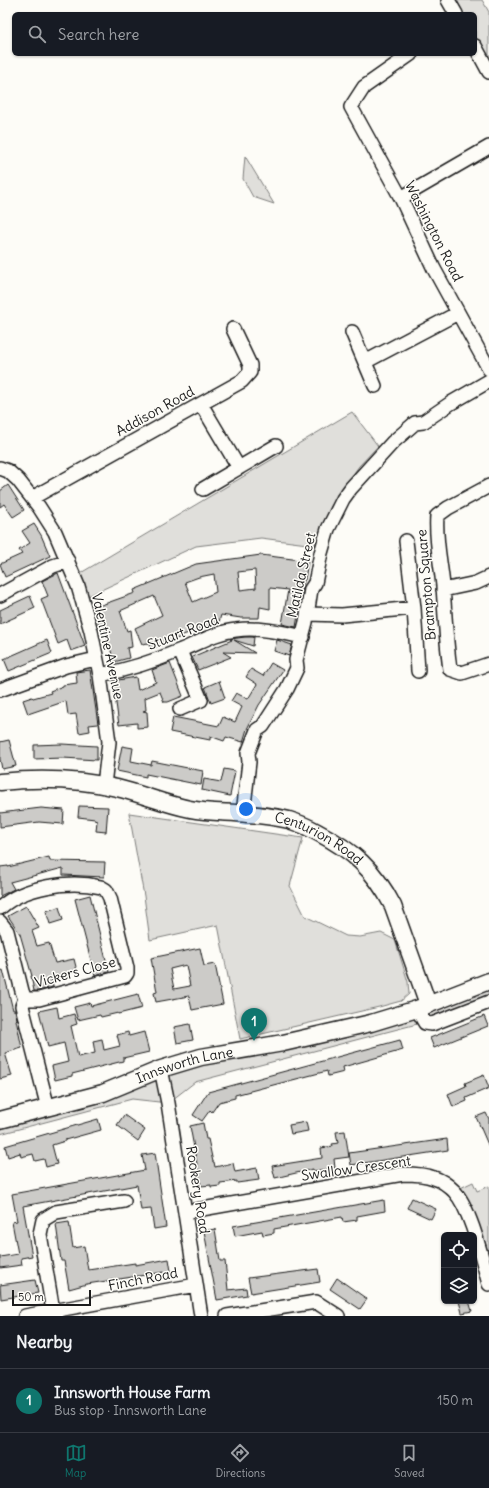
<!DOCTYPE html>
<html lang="en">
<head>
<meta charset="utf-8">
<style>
  :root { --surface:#171b24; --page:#242831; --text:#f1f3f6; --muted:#9ea1a6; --line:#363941; --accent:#0f766e }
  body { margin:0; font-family:Delius,sans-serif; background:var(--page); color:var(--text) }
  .controls { position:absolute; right:12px; bottom:12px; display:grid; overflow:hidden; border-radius:6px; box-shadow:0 1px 3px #0004 }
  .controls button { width:36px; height:36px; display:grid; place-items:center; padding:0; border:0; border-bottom:1px solid var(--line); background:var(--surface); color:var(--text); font:20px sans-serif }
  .scale { position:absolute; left:12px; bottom:10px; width:79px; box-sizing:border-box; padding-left:4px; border:2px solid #1c1c1c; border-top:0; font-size:11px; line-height:14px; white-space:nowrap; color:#1c1c1c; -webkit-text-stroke:3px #fdfcf7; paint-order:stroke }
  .you { position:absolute; left:246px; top:809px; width:14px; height:14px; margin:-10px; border:3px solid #fff; border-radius:50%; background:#1a73e8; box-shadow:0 0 0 6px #1a73e833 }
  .badge { display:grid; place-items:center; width:26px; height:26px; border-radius:50%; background:var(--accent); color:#fff; font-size:13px; font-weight:700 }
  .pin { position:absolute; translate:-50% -33px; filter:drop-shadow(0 1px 2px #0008) }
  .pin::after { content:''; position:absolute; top:21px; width:14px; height:12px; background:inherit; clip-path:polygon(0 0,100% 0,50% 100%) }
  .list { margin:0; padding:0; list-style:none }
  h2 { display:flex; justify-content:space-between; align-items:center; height:52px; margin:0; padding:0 16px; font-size:17px }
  h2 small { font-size:13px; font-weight:400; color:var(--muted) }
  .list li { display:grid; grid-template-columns:26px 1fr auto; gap:12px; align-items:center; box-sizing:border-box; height:64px; padding:0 16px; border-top:1px solid var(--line) }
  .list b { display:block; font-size:15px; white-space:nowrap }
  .list p { margin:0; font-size:13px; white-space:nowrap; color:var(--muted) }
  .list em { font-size:13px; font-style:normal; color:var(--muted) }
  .icon { flex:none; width:22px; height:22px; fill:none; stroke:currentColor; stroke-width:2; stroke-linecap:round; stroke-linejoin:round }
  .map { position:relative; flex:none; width:489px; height:1316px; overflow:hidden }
  .search { position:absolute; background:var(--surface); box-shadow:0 1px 3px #0004; left:12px; right:12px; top:12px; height:44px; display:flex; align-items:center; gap:10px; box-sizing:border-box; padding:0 14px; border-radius:6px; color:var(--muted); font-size:15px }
  .sheet { height:116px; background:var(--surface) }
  nav { display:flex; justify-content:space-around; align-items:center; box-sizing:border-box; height:56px; border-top:1px solid var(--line); background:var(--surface); font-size:11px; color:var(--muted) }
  nav a { display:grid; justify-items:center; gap:2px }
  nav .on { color:var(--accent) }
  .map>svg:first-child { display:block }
  .green { fill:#e0dfdb; stroke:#7e7e7c }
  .building { fill:#cccbc8; stroke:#1c1c1c; fill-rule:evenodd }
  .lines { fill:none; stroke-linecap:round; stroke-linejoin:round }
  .minor-casing { stroke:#1c1c1c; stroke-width:16 }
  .tertiary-casing { stroke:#1c1c1c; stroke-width:19 }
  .minor { stroke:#fdfcf7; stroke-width:13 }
  .tertiary { stroke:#fdfcf7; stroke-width:16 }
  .labels { text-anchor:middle; stroke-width:3; stroke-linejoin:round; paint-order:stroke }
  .street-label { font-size:14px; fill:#1c1c1c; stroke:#fdfcf7 }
</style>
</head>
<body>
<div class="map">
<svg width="489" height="1316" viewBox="0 0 489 1316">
  <rect width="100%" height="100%" fill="#fdfcf7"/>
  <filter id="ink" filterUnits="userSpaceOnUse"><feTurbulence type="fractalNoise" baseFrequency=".025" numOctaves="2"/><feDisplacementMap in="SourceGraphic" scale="8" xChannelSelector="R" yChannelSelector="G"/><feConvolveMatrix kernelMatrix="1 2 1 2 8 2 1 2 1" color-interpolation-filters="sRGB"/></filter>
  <g filter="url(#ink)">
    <path class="green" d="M451,0H482L489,12V72L475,46V14H458Z
      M245,156L274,204L253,197L243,179Z
      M352,412L378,446L359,466L331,506L315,545L261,538L196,546L86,597L79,574Z
      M129,813L303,838L290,886L305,916L346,936L360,937L381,933L395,940L408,982L409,994L401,1001L379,1007L240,1039L218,925L150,940L144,896Z
      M489,986V1002L425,1023L417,1024L195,1082L168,1103L132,1099L0,1134V1120L161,1069Z
      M473,1182L477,1191L489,1186V1284L454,1191Z"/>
    <path class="building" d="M8,485L24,510L13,517L4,504L0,507V491Z
      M34,524L41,535L50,556L5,577L0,564L22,554L19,550L30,543L22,531Z
      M261,555L308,561L305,580H304L296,627L282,624L288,590L270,588V609L260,607L259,618H241L221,615L219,622L180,636L181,637L151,649L148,643L142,644L135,628L162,615L154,596L120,611L127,631L130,630L132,647L127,648L129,658L114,662L104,625L100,627L93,608L135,593L134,590L196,564ZM255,570L256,588L240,590L238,572ZM214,574L216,592L193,602L185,582L199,577Z
      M58,573L85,646L71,651L67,640L58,644L41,599L48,596L42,581Z
      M30,596L35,608L0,624V610Z
      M245,637H254L253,646L234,640L255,653L223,652L231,657L198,670L192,657L232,640L230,639Z
      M47,640L52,653L9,671L4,659Z
      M277,640L292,645L289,656L274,651Z
      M170,663L183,696L168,702H164L160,692L145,698L146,710L143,711L147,712L148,727L137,728V723L119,725L113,681L136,677L138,690L156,682L152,670Z
      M271,663L283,670L259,705L247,729L243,742L226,737L224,741L210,736V740L170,732L173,717L219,726L223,717L235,722L242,707L231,701L236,693L248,699L257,684L246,677L251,669L263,676Z
      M90,670L98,724L89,725L90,731L79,733L76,714L68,715L66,701L28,714L23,700L32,697L33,698L51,693L50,691L63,686V685L77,683L76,672Z
      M219,681L225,698L211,703L205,687Z
      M9,740L16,766L2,769L0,759V742Z
      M62,744L97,746V760L63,758L34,759V745Z
      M122,746L133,748L131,761L151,765L152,761L203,771L201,785L146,774V777L117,771Z
      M224,769L235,771L230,796L202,790L204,779L221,782Z
      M79,806L108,807L106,832L96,831L97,821L94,820L95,819L78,817Z
      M41,808L64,810L63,824L39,822L0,827V813Z
      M49,857L50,861L105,862L104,877L63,875V868L10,882L14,889L0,896V867L8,866V867Z
      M90,895L109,972L95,976L75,899Z
      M26,906L39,928L32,931L37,946L49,943L55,963L74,959L77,971L51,978L53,987L38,991H34L31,976H32L20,934L8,916Z
      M59,907L63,920L50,924L46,911Z
      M200,948L204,966L215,964L223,1004L192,1010L189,996L156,1002L154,993L157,992L151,958ZM186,965L190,986L174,989L170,969Z
      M3,970L13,1010H15L17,1019L16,1020L22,1048L5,1053L12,1076L0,1079V971Z
      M138,994L142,1008L118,1014V1013L101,1017L100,1015L78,1020L74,1007L90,1003L91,1006Z
      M57,1007L59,1018L74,1014L77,1024L71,1026L78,1057L95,1053L93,1041L102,1039L104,1050L120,1046L117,1035L128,1032L129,1036L144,1032L149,1052L123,1058V1061L72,1074V1076L55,1080L52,1066L68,1062L64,1043L48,1047L39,1011Z
      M484,1016L488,1026L434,1048L430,1038Z
      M190,1024L193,1040L177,1043L174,1027Z
      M400,1040L403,1050L343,1067L344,1072L328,1076L327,1071L235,1095V1098L219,1102L212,1112L210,1110L202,1121L193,1115L208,1092Z
      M484,1075L489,1088L466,1098L467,1101L453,1107L448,1094L466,1086L465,1083Z
      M486,1113L489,1119V1147L476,1117Z
      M124,1115L145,1130L138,1141L117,1125Z
      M98,1119L101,1130L65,1140V1141L52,1145L57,1164L46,1167L44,1159L35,1161L33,1154L21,1157L20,1153L8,1157L5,1146Z
      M306,1122L308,1131L291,1134L289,1125Z
      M203,1123L206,1139H208L213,1162H214L215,1167L233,1163L235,1172L257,1168L259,1180L237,1183V1181L220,1183V1186L211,1187V1185L201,1186L190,1126Z
      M345,1131L349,1157L334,1159L335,1168L313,1171V1169L275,1178L272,1166L322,1158L321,1148L333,1146L332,1144L338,1143L336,1132Z
      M447,1139L448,1150L351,1165L349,1153Z
      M155,1153L166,1227L154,1229L151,1209L141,1210L137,1185L23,1206L32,1256L21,1258L22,1265L0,1268V1257L18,1254L12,1222L17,1221L12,1194L145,1170L142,1155Z
      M412,1198L436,1209L431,1219L407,1208Z
      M384,1200L385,1211L357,1216V1220L343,1222L342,1217L274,1229V1233L263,1235L262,1231L235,1236L233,1226Z
      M69,1222L73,1248L84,1246L88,1270L135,1263V1265L169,1259L171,1271L87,1284L69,1289L64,1261H61L56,1224Z
      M215,1229L220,1261H225L228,1290L246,1288L247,1295L217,1300L204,1231Z
      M318,1269L320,1282L251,1293L248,1278Z
      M337,1278L367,1299L360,1309L330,1289Z
      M35,1280L38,1293L1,1299L0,1285Z
      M459,1301H469L472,1311L462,1313Z"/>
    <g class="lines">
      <g class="minor-casing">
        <path id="minor" d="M448,0L456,14
          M475,46L489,72
          M411,54L364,87L351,107L401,198L434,269L489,369
          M401,198L489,147
          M352,332L375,386
          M365,362L458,313
          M201,404L239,468
          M0,468L8,471L18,480L39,507L55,532L78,586L91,631L100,675L109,742L104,785
          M489,486L448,508L437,516C435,540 441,563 443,586C445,614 446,641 450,669L462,673L489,664
          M203,489L276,446
          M32,498L242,381L250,372V365L233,329
          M406,541L414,608L418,671
          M443,590L476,583L489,577
          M0,595L53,566L68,561
          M308,614L342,615L414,608
          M180,651L201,700L180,709
          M100,675C127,670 155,661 181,650C199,643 216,632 236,630C258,627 281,632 303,637
          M0,690L66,666L96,659
          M243,814L249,762L248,753L257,730L263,726L287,689L297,668L296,660L306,622L311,589L315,583L321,553L328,529L343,499L351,488L393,442L415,423L423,422L451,403L489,381
          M0,908C24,886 70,880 101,887L106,890L110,898L127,968V973L125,976L39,999H25
          M0,922L7,931L22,991L25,999L22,1006L48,1108
          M417,1009L425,1023L432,1024L489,1002
          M161,1069L168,1103L201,1316
          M185,1212L403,1174C413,1174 424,1174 434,1178C441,1180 449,1186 454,1191C471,1209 482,1259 489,1284
          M53,1311L40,1234L43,1220L56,1212L124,1201
          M25,1316L196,1285
          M227,1316L316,1302L338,1316"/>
      </g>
      <g class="tertiary-casing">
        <g id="tertiary">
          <path id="s1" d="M0,782C40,778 78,779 117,788C142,794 165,804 190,809C209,813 228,812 247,814C261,815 276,817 289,820C299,823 308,827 317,832C353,851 374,869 393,906L428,1004"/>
          <path id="s2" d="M0,1120L103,1093L161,1069L201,1057L283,1043L371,1023L417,1009L489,981"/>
        </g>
      </g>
      <use href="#minor" class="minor"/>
      <use href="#tertiary" class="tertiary"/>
    </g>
  </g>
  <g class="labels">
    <g class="street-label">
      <text transform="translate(434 231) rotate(63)" y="5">Washington Road</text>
      <text transform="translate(155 411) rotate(-29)" y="5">Addison Road</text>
      <text transform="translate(301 575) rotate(-77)" y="5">Matilda Street</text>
      <text transform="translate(426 585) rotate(-95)" y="5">Brampton Square</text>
      <text transform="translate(183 632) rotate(-21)" y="5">Stuart Road</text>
      <text transform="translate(108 646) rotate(78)" y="5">Valentine Avenue</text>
      <text dy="5" stroke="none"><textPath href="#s1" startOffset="328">Centurion Road</textPath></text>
      <text transform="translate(75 972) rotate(-15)" y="5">Vickers Close</text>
      <text dy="5" stroke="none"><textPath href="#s2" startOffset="193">Innsworth Lane</textPath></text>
      <text transform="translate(356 1168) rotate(-8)" y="5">Swallow Crescent</text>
      <text transform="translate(198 1190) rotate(81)" y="5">Rookery Road</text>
      <text transform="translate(143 1279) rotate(-11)" y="5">Finch Road</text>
    </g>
  </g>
</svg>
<div class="controls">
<button><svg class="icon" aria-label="locate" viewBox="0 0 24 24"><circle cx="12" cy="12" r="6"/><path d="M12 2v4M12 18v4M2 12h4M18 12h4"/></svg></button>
<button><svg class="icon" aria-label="layers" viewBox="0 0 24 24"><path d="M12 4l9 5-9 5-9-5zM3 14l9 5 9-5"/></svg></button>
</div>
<div class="scale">50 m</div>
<div class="you"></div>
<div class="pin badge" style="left:254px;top:1041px">1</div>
<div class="search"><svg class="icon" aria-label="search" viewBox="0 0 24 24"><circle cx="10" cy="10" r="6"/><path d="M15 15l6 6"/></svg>Search here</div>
</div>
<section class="sheet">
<h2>Nearby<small></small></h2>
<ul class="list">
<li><span class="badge">1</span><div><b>Innsworth House Farm</b><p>Bus stop · Innsworth Lane</p></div><em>150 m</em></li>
</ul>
</section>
<nav>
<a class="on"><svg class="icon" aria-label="map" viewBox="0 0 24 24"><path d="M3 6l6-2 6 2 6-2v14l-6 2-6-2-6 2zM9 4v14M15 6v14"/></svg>Map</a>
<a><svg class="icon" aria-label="directions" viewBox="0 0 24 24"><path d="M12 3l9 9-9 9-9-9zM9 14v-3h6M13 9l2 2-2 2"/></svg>Directions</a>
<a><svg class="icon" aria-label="saved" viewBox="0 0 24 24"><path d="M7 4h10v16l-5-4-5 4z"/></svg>Saved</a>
</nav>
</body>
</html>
